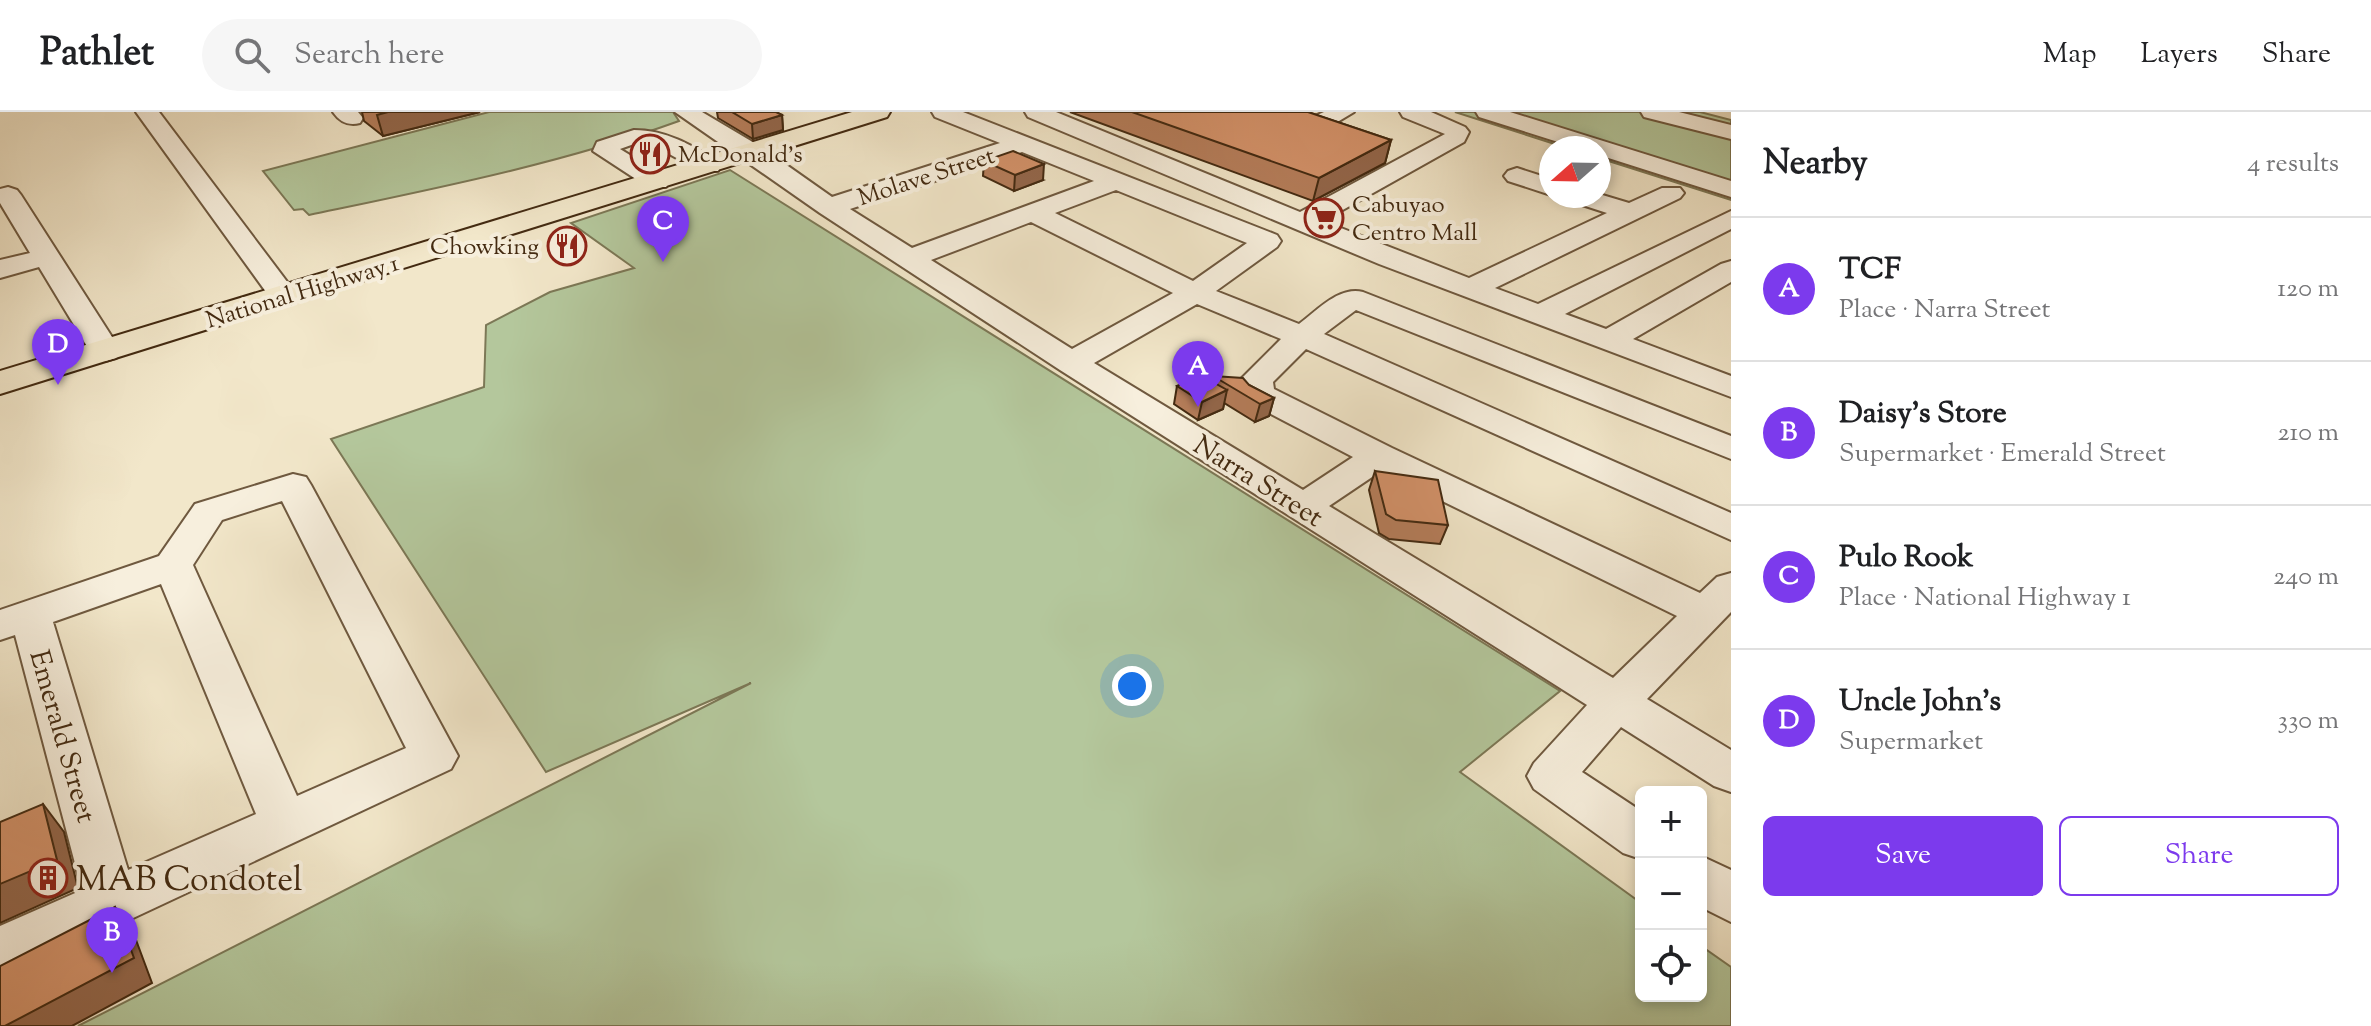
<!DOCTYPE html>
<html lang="en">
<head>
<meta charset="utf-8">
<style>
  :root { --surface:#fff; --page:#f6f6f6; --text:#202124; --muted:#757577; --line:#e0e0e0; --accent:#7c3aed }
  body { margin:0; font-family:"Sorts Mill Goudy",serif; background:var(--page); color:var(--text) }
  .controls { position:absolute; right:24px; bottom:24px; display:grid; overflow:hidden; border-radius:12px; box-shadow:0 4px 12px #0003 }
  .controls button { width:72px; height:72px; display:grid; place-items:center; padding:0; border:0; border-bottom:2px solid var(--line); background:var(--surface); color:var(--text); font:40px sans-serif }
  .compass { position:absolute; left:1539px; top:24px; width:72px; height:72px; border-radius:50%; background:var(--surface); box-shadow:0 4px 12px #0003; rotate:250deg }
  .you { position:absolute; left:1132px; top:574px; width:28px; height:28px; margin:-20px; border:6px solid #fff; border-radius:50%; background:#1a73e8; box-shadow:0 0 0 12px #1a73e833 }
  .badge { display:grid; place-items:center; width:52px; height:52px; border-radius:50%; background:var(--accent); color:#fff; font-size:26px; font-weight:700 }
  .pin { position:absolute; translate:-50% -66px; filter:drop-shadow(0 2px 4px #0008) }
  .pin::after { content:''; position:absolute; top:42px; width:28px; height:24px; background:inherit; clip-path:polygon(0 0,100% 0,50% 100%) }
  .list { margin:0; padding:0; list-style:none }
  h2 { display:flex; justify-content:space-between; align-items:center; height:104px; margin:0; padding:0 32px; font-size:34px }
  h2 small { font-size:26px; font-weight:400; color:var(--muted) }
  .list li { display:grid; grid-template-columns:52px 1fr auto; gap:24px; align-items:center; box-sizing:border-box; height:144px; padding:0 32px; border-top:2px solid var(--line) }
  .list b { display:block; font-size:30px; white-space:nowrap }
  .list p { margin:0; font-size:26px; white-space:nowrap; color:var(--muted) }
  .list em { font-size:26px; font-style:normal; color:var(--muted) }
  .actions { display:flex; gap:16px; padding:24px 32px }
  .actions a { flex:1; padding:18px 0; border:2px solid var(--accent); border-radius:12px; text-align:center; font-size:28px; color:var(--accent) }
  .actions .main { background:var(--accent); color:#fff }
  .icon { flex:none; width:44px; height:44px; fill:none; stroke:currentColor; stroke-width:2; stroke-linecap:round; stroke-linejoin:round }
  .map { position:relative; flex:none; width:1731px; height:914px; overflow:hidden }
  header { display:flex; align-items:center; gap:48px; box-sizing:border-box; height:112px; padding:0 40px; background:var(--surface); border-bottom:2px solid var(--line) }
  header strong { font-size:38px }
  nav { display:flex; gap:44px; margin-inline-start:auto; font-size:28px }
  .search { width:560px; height:72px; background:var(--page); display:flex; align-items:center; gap:20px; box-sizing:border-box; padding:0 28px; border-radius:44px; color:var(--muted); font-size:30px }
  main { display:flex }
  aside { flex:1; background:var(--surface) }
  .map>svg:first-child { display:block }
  .green { fill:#b4c79c; stroke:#7c7856; stroke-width:2 }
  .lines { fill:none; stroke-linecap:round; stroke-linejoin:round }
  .minor-casing { stroke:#6f593f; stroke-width:4 }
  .highway-casing { stroke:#432a11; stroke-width:4 }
  .minor { fill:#f7efdd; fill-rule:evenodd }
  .highway { fill:#f2e7ca; fill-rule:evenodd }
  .wall { fill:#b57d5a; stroke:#432a11; stroke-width:2 }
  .shaded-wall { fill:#93664a; stroke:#432a11; stroke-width:2 }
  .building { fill:#d29169; stroke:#432a11; stroke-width:2 }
  .labels { text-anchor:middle; stroke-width:8; stroke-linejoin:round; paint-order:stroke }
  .far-poi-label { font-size:24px; fill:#432a11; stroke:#f7efdd; text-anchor:start }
  .far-street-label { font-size:24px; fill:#432a11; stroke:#f7efdd }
  .street-label { font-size:28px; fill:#432a11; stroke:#f7efdd }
  .near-poi-label { font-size:34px; fill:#432a11; stroke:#f7efdd; text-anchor:start }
</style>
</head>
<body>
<header>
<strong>Pathlet</strong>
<div class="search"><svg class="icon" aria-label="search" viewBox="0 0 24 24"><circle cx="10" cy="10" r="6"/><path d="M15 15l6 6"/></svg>Search here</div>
<nav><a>Map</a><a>Layers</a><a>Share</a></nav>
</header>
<main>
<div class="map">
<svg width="1731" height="914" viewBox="0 0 1731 914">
  <rect width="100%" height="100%" fill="#f2e7ca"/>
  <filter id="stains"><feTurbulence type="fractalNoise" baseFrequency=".0025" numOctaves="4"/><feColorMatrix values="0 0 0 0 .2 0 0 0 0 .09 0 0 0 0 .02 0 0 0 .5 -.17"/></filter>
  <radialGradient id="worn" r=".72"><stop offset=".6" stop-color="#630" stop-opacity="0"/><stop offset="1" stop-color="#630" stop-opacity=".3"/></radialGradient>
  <path class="green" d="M489,0H673L679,9C560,52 433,77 309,103L303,97L294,98L263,59Z
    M1455,0H1700L1731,8V88L1599,46V36H1567Z
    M730,58L1560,579L1460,660L1641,791V884H1701V834L1731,855V914H78L751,571L546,660L331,327L484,275L486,213L550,180L634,156L571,111Z"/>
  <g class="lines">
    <g class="minor-casing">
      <path id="minor" d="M136,0H159L294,179L299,185L294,191L284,194L274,191Z
        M333,0H358L363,6L360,11C348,14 340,10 333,0Z
        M675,0H702L761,35L832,85L1000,31L935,5L932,0H963L1277,123L1281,129L1277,135L1216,179L1299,212C1318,198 1339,174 1363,180L1731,324V347L1356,198L1324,222L1731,401V428L1306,237L1273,270L1274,277L1392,336L1700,481L1717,465L1731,461V500L1647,587L1731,638V680L1714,674L1621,615L1582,660L1641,699V747L1623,741L1534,677L1527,664L1534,651L1587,593L1060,258L820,101ZM1022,40L1094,69L912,136L850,97ZM1116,78L1247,131L1193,169L1055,101ZM1031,110L1173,181L1072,237L931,148ZM1197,192L1281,227L1240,268L1241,282L1246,289L1353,345L1303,378L1094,251ZM1381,359L1677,504L1613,566L1329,394Z
        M1025,0H1056L1300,100L1445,22L1403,5L1400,0H1431L1465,15L1469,20L1464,30L1323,109L1469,166L1607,101L1570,89L1566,84L1599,82L1629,91L1662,76H1680L1684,81L1680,86L1495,176L1538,192L1731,99V117L1565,202L1606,217L1721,152L1731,149V170L1633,227L1731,264V285L1379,152L1028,5Z
        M1324,0H1354L1334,12L1369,27L1373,32L1369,37C1351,42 1321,29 1309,14L1315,4Z
        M1476,0H1510L1731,69V85L1599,43V36H1577L1479,5Z
        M1641,0H1679L1731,13V27L1644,5Z
        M634,18C666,18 691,33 718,49L721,54L718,59H700L653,33L634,32L620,37L666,65L670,70L666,75H648L593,39L597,30Z
        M1517,56L1551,67V83L1508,69L1504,64L1508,59Z
        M8,75L17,78L21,83L121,239L116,246L105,249L94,246L39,155L0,166V148L30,141L0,91V77Z
        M293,362L306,365L311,373L458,644L451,657L131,807L0,864V814L82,778L15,523L0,528V498L159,444L195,392ZM282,389L406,636L297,684L193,453L222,408ZM161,472L256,702L128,758L53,510Z
        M1701,744L1731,758V810L1701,795Z"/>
    </g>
    <g class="highway-casing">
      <path id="highway" d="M852,0H890L887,5L0,282V259Z"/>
    </g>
    <use href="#minor" class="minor"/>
    <use href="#highway" class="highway"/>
  </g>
  <path class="wall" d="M362,0H480L383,24L364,9Z
    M717,0H776L782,3L783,18L753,27L718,6Z
    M1070,0H1308L1391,28L1385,51L1313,89Z
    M984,49L1043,68L1014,79L983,64Z
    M1213,264L1249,273L1274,286L1269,304L1255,310L1224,291L1223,297L1198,308L1174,292L1177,274L1212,269Z
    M1375,359L1448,413L1440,432L1389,427L1379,421L1369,378Z"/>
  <path class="shaded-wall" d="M388,0H480L383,24L377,3Z
    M782,3L783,18L753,27L752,12Z
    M1391,28L1385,51L1313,89L1319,66Z
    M1044,52L1043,68L1014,79L1015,63Z
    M1227,278L1223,297L1198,308L1202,290Z
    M1274,286L1269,304L1255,310L1260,292Z
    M43,692L64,720L78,776L0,811V772Z
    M115,795L133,820L152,871L72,914H5Z"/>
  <path class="building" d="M732,0H776L782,3L752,12Z
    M1132,0H1308L1391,28L1319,66Z
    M1013,39L1044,52L1015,63L984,49Z
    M1202,264L1227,278L1202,290L1177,274Z
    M1213,264L1243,266L1249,273L1274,286L1260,292Z
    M1375,359L1438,368L1448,413L1396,408L1386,402Z
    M43,692L57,748L0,772V710Z
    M115,795L134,846L5,914H0V854Z"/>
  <defs>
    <g id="restaurant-ring" transform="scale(2)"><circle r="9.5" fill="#f7efdd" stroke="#8f2418" stroke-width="1.5"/><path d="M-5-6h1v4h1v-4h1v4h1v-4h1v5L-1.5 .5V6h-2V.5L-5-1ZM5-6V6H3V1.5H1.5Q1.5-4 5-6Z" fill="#8f2418"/></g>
    <g id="supermarket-ring" transform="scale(2)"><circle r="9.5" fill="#f7efdd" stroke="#8f2418" stroke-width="1.5"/><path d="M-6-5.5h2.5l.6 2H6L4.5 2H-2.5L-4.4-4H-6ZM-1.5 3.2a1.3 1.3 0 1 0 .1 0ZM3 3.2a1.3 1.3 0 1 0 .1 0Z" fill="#8f2418"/></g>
    <g id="building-ring" transform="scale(2)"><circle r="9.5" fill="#f7efdd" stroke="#8f2418" stroke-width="1.5"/><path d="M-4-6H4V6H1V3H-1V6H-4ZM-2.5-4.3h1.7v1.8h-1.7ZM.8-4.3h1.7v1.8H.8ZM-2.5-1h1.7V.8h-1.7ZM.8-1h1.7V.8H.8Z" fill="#8f2418"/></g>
  </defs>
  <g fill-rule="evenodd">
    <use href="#restaurant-ring" x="650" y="42"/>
    <use href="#supermarket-ring" x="1324" y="106"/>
    <use href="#restaurant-ring" x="567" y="134"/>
    <use href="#building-ring" x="48" y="766"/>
  </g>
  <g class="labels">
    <g class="far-poi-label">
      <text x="678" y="50">McDonald's</text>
      <text x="1352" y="100">Cabuyao<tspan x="1352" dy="28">Centro Mall</tspan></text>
      <text x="539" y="142" text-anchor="end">Chowking</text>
    </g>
    <g class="far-street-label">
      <text transform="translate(926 64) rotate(-18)" y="8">Molave Street</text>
      <text transform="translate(302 179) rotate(-17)" y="8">National Highway 1</text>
    </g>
    <g class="street-label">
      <text transform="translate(1259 368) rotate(32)" y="10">Narra Street</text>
      <text transform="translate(64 624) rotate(74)" y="10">Emerald Street</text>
    </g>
    <g class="near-poi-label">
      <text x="76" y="778">MAB Condotel</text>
    </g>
  </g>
  <rect width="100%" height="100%" filter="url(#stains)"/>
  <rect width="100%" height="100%" fill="url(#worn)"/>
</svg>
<div class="controls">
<button>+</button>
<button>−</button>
<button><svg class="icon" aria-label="locate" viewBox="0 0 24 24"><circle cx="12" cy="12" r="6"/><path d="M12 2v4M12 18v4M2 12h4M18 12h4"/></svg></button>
</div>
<svg class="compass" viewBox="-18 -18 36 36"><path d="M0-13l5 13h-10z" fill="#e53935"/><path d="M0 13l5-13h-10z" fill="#757577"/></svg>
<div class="you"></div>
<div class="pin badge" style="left:1198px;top:295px">A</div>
<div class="pin badge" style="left:112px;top:861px">B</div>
<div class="pin badge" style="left:663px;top:150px">C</div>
<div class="pin badge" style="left:58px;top:273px">D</div>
</div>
<aside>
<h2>Nearby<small>4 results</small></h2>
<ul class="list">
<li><span class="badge">A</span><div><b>TCF</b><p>Place · Narra Street</p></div><em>120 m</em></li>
<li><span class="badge">B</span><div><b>Daisy's Store</b><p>Supermarket · Emerald Street</p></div><em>210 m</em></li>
<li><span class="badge">C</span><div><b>Pulo Rook</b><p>Place · National Highway 1</p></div><em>240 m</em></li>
<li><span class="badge">D</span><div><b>Uncle John's</b><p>Supermarket</p></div><em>330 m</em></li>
</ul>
<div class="actions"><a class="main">Save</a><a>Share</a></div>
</aside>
</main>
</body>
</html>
